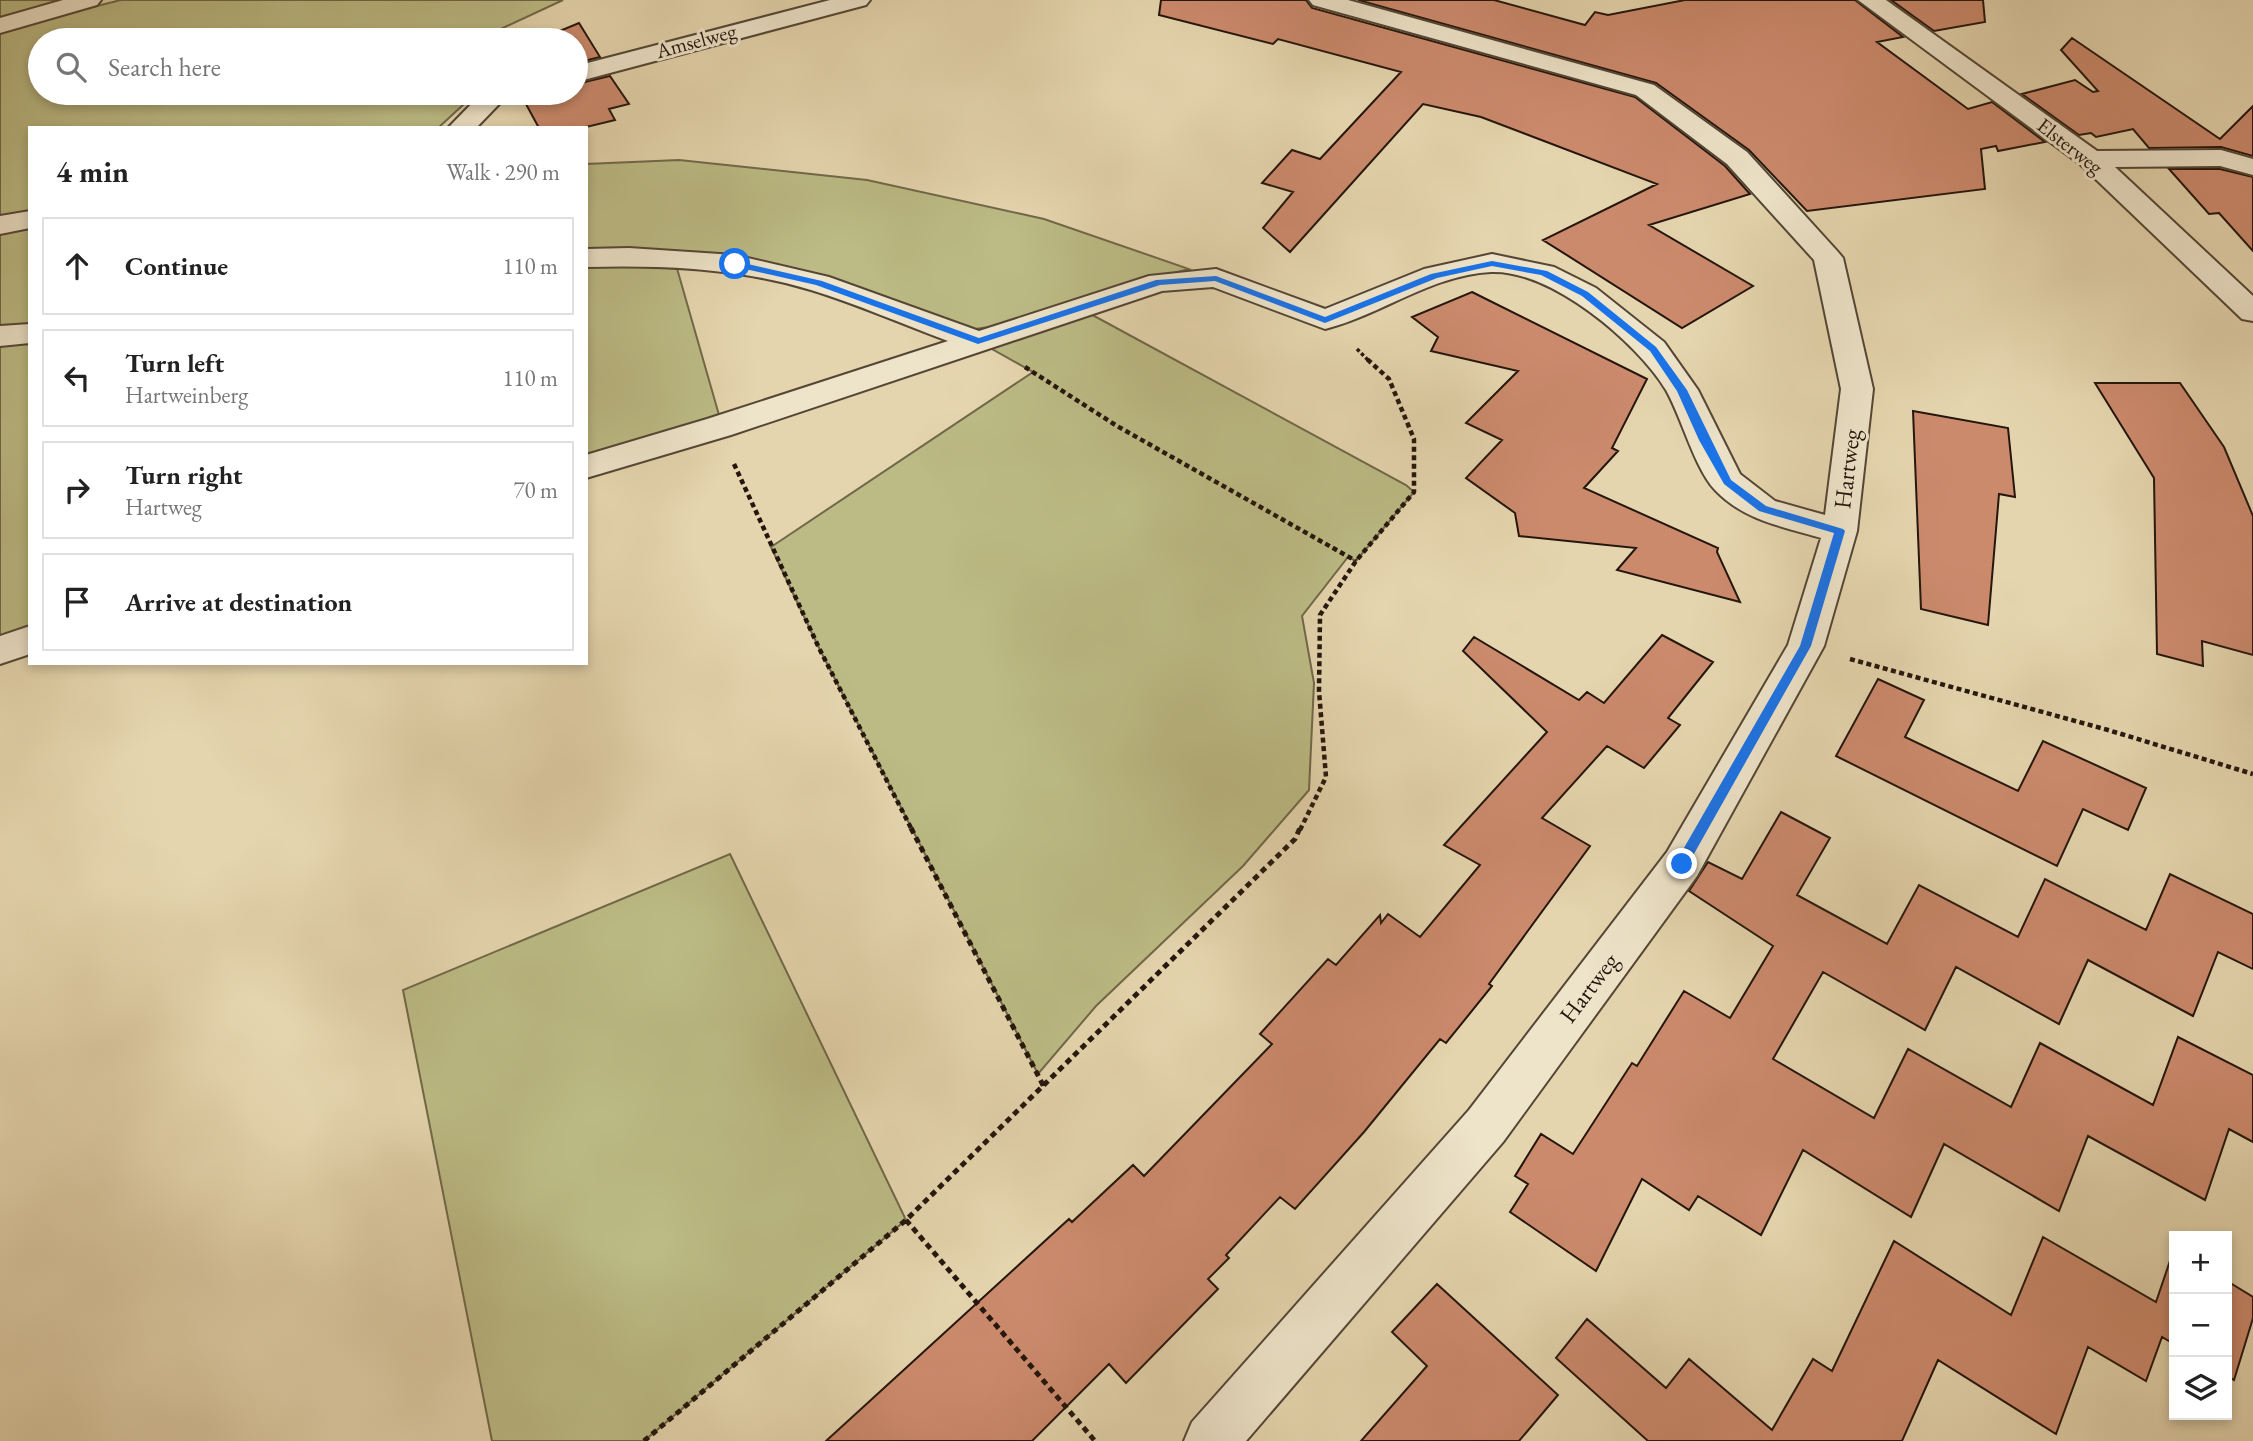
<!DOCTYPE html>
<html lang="en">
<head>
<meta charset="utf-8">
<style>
  :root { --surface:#fff; --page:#f6f6f6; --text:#222; --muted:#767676; --line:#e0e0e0 }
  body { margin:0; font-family:"EB Garamond",serif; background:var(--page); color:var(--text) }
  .controls { position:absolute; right:21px; bottom:21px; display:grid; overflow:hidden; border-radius:0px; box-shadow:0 4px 10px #0003 }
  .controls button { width:63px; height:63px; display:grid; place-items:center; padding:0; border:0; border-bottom:2px solid var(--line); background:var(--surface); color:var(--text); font:35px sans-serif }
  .stop { position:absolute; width:21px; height:21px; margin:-16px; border:5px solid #1a73e8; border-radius:50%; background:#fff }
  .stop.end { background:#1a73e8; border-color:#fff; box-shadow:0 2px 7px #0008 }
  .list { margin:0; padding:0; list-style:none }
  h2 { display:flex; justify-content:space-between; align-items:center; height:91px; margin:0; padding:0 28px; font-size:30px }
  h2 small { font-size:23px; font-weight:400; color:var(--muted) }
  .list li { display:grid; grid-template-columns:46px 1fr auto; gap:21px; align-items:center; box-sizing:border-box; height:98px; margin:0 14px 14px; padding:0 14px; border:2px solid var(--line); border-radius:0px }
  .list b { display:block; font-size:26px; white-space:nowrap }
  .list p { margin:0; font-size:23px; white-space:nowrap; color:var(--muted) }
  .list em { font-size:23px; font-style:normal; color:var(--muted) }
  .icon { flex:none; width:38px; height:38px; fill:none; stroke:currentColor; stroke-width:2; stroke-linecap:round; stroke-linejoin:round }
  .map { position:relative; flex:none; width:2253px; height:1441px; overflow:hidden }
  .search { position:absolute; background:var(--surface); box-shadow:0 4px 10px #0003; left:28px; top:28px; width:560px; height:77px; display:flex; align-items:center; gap:18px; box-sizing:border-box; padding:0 24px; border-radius:38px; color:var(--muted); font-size:26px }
  .panel { position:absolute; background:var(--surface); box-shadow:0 4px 10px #0003; left:28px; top:126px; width:560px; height:539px; border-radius:0px }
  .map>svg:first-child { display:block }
  .green { fill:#bcbb85; stroke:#706849; stroke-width:2 }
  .building { fill:#cc8a6d; stroke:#24160d; stroke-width:2 }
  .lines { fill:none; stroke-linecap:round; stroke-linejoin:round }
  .minor-casing { stroke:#544635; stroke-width:4 }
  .path-far2 { stroke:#24160d; stroke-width:3.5; stroke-dasharray:3.5 2.5; stroke-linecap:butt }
  .path-far1 { stroke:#24160d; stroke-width:4.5; stroke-dasharray:5 3.5; stroke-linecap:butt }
  .path { stroke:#24160d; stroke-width:5; stroke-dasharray:6 4.5; stroke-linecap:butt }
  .minor { fill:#eee4ca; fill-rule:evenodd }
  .route { fill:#1a73e8 }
  .labels { text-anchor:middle; stroke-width:6; stroke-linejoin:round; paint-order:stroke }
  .far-street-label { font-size:21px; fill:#24160d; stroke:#eee4ca }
  .street-label { font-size:24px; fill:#24160d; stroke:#eee4ca }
</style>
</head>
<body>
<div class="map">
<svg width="2253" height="1441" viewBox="0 0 2253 1441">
  <rect width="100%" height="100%" fill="#e5d5ae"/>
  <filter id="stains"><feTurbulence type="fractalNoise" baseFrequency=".00286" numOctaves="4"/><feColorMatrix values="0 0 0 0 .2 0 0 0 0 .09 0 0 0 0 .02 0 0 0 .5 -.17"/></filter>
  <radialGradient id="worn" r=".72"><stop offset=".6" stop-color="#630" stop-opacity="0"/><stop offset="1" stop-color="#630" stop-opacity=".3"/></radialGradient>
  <path class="green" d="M0,0H64L0,17Z
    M121,0H563L477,40H40V93H476L438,128H30V216L0,222V30Z
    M679,160L867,180L1044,219L1189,269L1102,292L1018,323L968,330L825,277L586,253V164Z
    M30,226V328L0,331V231Z
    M586,263L676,265L719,415L586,456Z
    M1085,311L1406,485L1414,492L1356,561L1348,557L1302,616L1314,683L1309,790L1243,866L1096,1006L1038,1074L819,648L771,547L1033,372L983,344Z
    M30,333V628L0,650V336Z
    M730,854L906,1220L644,1441H492L403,990Z"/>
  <path class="building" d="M1161,0H1306L1312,8L1635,97L1725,166L1750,194L1649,225L1753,286L1682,328L1543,240L1657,184L1481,117L1423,104L1290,252L1263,228L1293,192L1262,183L1292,150L1320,159L1401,72L1278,39L1273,44L1159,15Z
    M1358,0H1494L1585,25L1595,12L1608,15L1685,0H1855L1903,37L1877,42L1968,109L1992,102L2045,142L1998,151L1996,146L1981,149L1985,189L1807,211L1749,150L1656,83Z
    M1891,0H1983L1985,22L1934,31Z
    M579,23L600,57L576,63V40H538Z
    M2072,38L2220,139L2253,106V156L2221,147L2149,148L2133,129L2096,137L2091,133L2079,135L2022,94L2075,80L2093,92L2098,91L2061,50Z
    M610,76L629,104L609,109L615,120L582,128H539L521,95L576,93V84Z
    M2169,169H2220L2253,177V251L2219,213L2209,214Z
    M1472,292L1647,379L1612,448L1618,451L1584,488L1718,548L1717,552L1740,602L1617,570L1636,548L1519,536L1515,513L1466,478L1502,440L1466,423L1518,371L1431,351L1438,337L1412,317Z
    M2095,383H2180L2224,447L2253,516V655L2202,641L2203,666L2157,654L2154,478Z
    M1913,411L2008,428L2015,497L1999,494L1988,625L1921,609Z
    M1662,635L1713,662L1668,718L1680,725L1644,768L1607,746L1542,818L1590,846L1489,984L1492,986L1446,1043L1440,1039L1364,1132L1295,1209L1280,1197L1226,1255L1229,1258L1208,1279L1218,1289L1126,1383L1109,1364L1032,1441H826L1069,1219L1072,1222L1133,1165L1144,1176L1272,1044L1260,1034L1328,959L1336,965L1380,915L1381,923L1388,914L1420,937L1480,865L1444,845L1547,732L1463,651L1474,637L1579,700L1587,692L1604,703Z
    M1878,679L1924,700L1905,737L2018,791L2043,741L2146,788L2128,830L2083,809L2057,866L1836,756Z
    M1781,812L1830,838L1797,895L1887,944L1919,885L2018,937L2045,879L2146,930L2170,874L2253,914V969L2218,952L2193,1016L2088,960L2059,1024L1956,967L1925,1030L1823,972L1773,1059L1874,1118L1908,1049L2011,1107L2040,1043L2153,1105L2178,1037L2253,1075V1142L2229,1129L2205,1200L2088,1136L2059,1211L1944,1144L1911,1217L1803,1150L1761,1235L1698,1196L1689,1210L1642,1179L1596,1271L1510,1212L1528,1184L1515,1176L1541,1134L1573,1154L1632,1063L1637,1066L1684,991L1730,1018L1773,946L1689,891L1708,862L1742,879Z
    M2043,1237L2156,1302L2174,1249V1344L2162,1337L2146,1381L2088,1347L2056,1434L1938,1360L1902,1441H1648L1556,1358L1587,1319L1666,1388L1689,1359L1772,1430L1813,1359L1832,1371L1894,1241L2011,1315Z
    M2227,1281L2253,1297V1318L2234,1380L2227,1376Z
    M1437,1284L1558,1395L1519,1441H1361L1427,1366L1392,1332Z"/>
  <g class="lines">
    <g class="minor-casing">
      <path id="minor" d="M63,0H101L97,5L0,33V18Z
        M830,0H870L866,5L576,82V66Z
        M1309,0H1348L1654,85L1747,152L1838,252L1843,258L1873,389L1857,531L1824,646L1697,876L1503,1142L1246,1441H1184L1192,1422L1469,1110L1667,852L1788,645L1821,538C1784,527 1743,520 1715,490C1694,467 1682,418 1666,390C1637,342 1550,269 1491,272C1431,275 1381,315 1325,329L1213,287L1162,291L731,435L586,478V455L707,419L948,341C902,324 857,304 811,290C739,268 661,265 586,267V249L629,248L735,255L829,277L979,331L1149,276L1216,269L1325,309L1424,269L1492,254L1554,267L1596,288L1664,342L1698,390L1740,474L1775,501L1825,515L1841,389L1814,260L1727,164L1636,95L1313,5Z
        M1858,0H1886L2097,151L2221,150L2253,159V175L2220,166L2115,167L2253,296V321L2242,319L2081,165Z
        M482,93H519L515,98L501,102L476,128H448Z
        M30,211V228L0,234V216Z
        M30,324V343L0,346V326Z
        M30,626V654L0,664V636Z"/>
    </g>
    <path class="path-far2" d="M1357,349L1369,361"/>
    <path class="path-far1" d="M1025,367L1117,426L1356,561
      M734,464L819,648L912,830
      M1850,659L2108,730L2253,774
      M1300,830L1326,777L1319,691L1320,615L1356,561L1414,492V439L1389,379L1367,359"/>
    <path class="path" d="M911,828L1044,1087
      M906,1220L1095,1441
      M644,1441L906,1220L1295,839L1300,828"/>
    <use href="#minor" class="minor"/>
  </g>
  <path class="route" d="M735,261L822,281L979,338L1156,280L1216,276L1325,317L1431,274L1492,261L1547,271L1588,292L1656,347L1687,390L1731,480L1766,506L1843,529L1845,531L1811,646L1686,868H1677V860L1800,646L1834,533L1759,511L1724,484L1699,440L1677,391L1650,351L1582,296L1541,275L1492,266L1437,278L1325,323L1215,281L1160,285L978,344L816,285L732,266Z"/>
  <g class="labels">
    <g class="far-street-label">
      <text transform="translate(696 41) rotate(-15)" y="7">Amselweg</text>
      <text transform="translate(2070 146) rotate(38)" y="7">Elsterweg</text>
    </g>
    <g class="street-label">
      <text transform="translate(1847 469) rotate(-83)" y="8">Hartweg</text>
      <text transform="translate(1589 988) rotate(-53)" y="8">Hartweg</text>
    </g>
  </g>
  <rect width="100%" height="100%" filter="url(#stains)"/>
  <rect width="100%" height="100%" fill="url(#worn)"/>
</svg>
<div class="controls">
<button>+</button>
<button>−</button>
<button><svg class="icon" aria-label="layers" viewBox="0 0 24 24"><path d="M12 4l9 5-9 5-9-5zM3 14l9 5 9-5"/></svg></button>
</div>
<div class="stop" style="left:735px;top:264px"></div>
<div class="stop end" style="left:1682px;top:864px"></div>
<div class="search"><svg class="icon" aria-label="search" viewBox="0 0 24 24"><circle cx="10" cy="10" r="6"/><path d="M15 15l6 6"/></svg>Search here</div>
<section class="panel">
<h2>4 min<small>Walk · 290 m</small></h2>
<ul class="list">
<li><svg class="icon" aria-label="ahead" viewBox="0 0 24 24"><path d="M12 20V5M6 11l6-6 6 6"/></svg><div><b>Continue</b></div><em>110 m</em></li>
<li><svg class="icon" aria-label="left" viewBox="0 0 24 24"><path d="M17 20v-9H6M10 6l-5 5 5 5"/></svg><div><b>Turn left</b><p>Hartweinberg</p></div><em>110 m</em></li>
<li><svg class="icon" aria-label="right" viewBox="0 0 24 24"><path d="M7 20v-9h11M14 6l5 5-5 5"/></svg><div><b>Turn right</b><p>Hartweg</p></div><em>70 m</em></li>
<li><svg class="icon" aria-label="arrive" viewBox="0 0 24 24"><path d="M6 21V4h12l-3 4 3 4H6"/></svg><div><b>Arrive at destination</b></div></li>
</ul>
</section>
</div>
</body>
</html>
